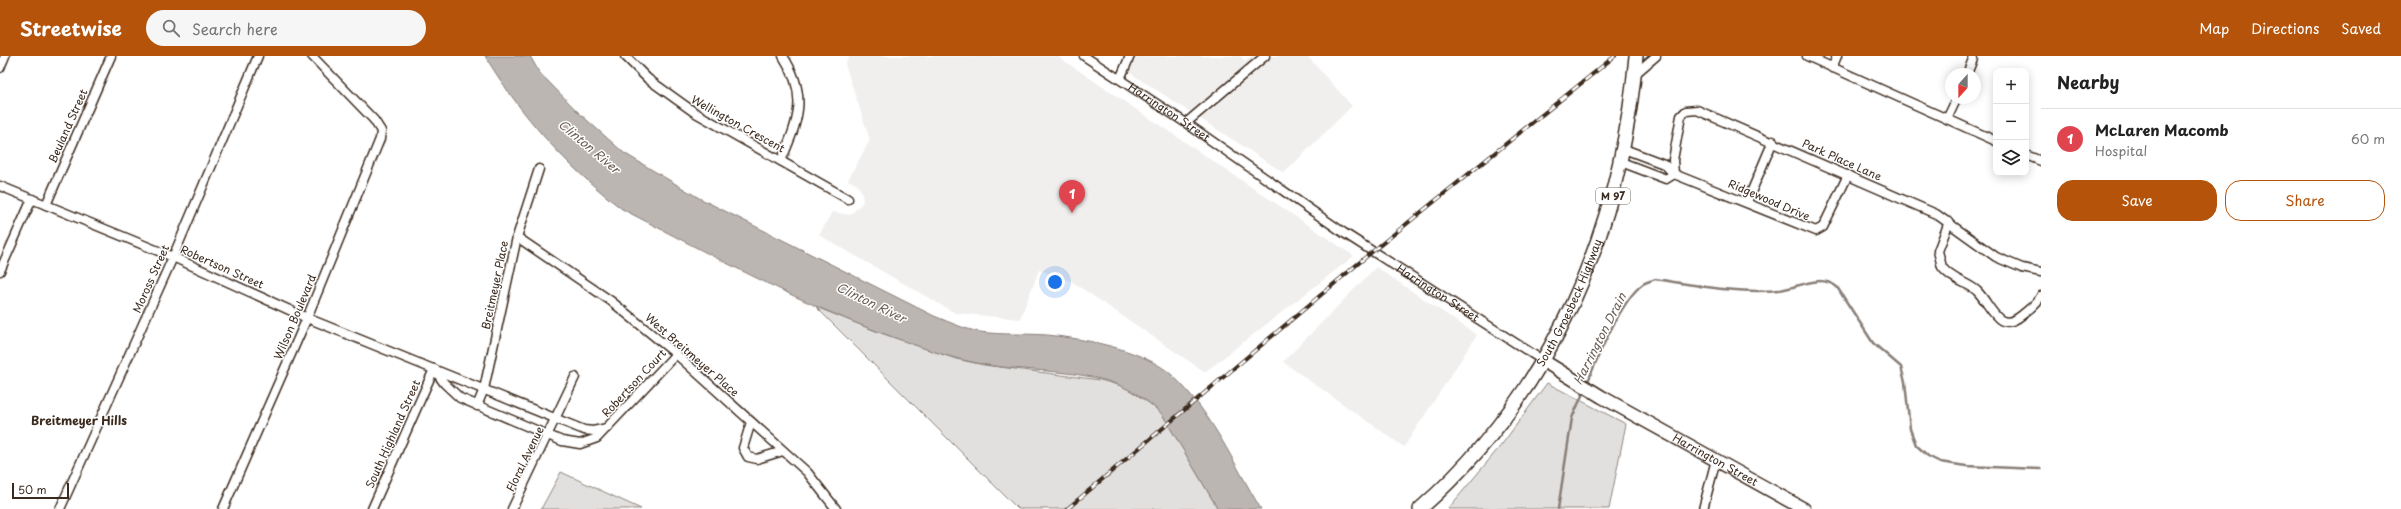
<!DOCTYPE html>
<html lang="en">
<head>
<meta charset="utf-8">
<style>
  :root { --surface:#fff; --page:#f6f6f6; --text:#222; --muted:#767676; --line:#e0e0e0; --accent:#b45309 }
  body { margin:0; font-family:"Playpen Sans",sans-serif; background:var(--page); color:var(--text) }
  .controls { position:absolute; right:12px; top:12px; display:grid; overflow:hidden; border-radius:8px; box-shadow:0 2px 10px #0003 }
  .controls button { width:36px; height:36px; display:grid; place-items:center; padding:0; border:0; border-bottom:1px solid var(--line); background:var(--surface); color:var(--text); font:20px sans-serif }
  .compass { position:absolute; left:1945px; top:12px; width:36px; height:36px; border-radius:50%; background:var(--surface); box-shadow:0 2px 10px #0003; rotate:201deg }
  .scale { position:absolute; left:12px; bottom:10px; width:57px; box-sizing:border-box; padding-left:4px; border:2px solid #3b2a1e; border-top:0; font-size:11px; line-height:14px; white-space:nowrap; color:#3b2a1e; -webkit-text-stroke:3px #fff; paint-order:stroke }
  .you { position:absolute; left:1055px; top:226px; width:14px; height:14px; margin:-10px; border:3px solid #fff; border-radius:50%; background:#1a73e8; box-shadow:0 0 0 6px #1a73e833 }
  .badge { display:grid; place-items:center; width:26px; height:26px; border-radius:50%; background:var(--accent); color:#fff; font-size:13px; font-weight:700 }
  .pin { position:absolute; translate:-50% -33px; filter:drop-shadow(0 1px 2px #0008) }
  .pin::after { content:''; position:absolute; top:21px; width:14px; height:12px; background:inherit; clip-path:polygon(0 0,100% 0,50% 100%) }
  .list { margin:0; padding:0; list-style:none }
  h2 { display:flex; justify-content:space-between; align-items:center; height:52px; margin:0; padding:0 16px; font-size:17px }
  h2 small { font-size:13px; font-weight:400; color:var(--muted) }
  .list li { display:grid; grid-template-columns:26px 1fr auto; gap:12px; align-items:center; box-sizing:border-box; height:60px; padding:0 16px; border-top:1px solid var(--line) }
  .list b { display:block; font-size:15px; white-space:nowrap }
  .list p { margin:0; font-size:13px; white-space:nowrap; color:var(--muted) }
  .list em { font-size:13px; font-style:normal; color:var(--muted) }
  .actions { display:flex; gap:8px; padding:12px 16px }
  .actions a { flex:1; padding:9px 0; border:1px solid var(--accent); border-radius:16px; text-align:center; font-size:14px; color:var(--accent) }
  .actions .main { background:var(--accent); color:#fff }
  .icon { flex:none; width:22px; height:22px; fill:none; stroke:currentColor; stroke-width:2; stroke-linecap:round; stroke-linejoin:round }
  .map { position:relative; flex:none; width:2041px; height:453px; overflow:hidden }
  header { display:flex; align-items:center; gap:24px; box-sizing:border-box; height:56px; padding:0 20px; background:var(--accent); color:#fff }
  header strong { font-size:19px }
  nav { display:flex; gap:22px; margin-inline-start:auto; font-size:14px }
  .search { width:280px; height:36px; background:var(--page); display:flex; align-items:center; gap:10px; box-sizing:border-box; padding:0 14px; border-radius:22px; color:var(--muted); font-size:15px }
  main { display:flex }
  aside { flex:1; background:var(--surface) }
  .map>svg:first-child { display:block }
  .built { fill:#f1efee }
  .green { fill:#e2e0de; stroke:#8e857e }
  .water { fill:#bcb6b3; stroke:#887e77 }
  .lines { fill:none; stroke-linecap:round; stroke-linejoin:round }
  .stream { stroke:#887e77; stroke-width:2.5 }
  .street-casing { stroke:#3b2a1e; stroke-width:11 }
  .secondary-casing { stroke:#3b2a1e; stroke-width:15 }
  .primary-casing { stroke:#3b2a1e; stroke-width:16 }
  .street { stroke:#fff; stroke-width:8 }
  .secondary { stroke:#fff; stroke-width:12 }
  .primary { stroke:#fff; stroke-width:13 }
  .rail-casing { stroke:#3b2a1e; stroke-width:4 }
  .rail { stroke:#fff; stroke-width:2.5; stroke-dasharray:8; stroke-linecap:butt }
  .labels { text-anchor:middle; stroke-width:3; stroke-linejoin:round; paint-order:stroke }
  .shield { fill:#fff; stroke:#766a62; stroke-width:1 }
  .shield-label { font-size:10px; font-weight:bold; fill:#3b2a1e }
  .street-label { font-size:11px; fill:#3b2a1e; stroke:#fff }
  .water-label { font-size:12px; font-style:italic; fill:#685b52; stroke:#fff }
  .neighbourhood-label { font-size:12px; font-weight:bold; fill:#3b2a1e; stroke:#fff }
</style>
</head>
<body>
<header>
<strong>Streetwise</strong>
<div class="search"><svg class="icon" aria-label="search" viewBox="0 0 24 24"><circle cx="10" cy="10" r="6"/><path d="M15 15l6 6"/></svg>Search here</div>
<nav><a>Map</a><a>Directions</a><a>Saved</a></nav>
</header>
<main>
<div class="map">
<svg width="2041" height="453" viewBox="0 0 2041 453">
  <rect width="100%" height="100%" fill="#fff"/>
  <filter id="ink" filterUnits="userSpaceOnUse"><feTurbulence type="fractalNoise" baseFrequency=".025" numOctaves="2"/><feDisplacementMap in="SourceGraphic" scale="8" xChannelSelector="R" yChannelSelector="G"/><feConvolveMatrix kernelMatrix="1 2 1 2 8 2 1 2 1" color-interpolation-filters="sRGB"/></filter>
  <g filter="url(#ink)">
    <path class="built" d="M850,0H1057L1354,200L1205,316L1071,225L1039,214L1020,263L955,257L819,179L832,156L850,159L863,146L862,136L856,128L848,124L870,84L845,8Z
      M1135,0H1240L1245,5L1251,0H1307L1352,50L1284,117L1127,15Z
      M1376,211L1477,279L1404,391L1283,306Z"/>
    <path class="green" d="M816,251L878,276L956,303L984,309L1100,324L1125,331L1149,347L1162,358L1218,453H1018Z
      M1547,327L1626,368L1609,453H1448L1503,387Z
      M561,416L641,453H541Z"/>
    <path class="water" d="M485,0H530L539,16L579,57L624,97L699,142L934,260C952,267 970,276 989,277C1011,279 1034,277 1056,280C1091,284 1145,295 1172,319C1212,356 1233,407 1261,453H1218L1162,358C1151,348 1139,338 1125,332C1089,313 1023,316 982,308C954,303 928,294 901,284C804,250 713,200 622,153C565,109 522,61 485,0Z"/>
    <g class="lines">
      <path class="stream" d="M1587,328C1597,302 1621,244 1643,228C1646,226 1651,225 1655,223C1697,229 1736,238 1779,234C1799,232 1819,217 1837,231L1873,287L1901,311L1905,326L1910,373L1916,389L1928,400L1940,406L1966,410L2041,413
        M1558,453L1572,362L1584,335"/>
      <g class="street-casing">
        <g id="street">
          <path d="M625,0L648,23L694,56L848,143"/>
          <path id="s1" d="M1084,0L1186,67L1344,177L1542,304"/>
          <path d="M1807,0L1996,85"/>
          <path d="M0,12L5,0"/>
          <path d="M1832,12L1837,0"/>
          <path d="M1635,18L1656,0"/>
          <path d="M1967,18L1973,3"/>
          <path d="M1120,23L1130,0"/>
          <path d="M1947,63L1957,42"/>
          <path d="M1186,67L1265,0"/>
          <path d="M1624,93L1664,108L1674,118L1816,175L1823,171L1848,119"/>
          <path d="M2026,99L2041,105"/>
          <path d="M781,105C798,65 809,40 783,0"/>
          <path d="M1621,106L1666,123L1674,118"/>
          <path d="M1674,118L1673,104L1681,60L1686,55L1697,54L1936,158L1996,201L2022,212L2041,216"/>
          <path d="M0,130L173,201L307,262L584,374L593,375L607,372"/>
          <path d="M1747,146L1773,85"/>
          <path d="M46,149L111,0"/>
          <path d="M1949,166L1938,195L1942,211C1950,223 1967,226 1977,235C1992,250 1998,279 2022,259C2029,253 2037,248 2041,240"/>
          <path d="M517,181L611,245L676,298L807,416L836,453"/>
          <path d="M0,215L32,143"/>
          <path d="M434,313L444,327L460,342L562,385L580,388L597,382L676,298"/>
          <path d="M477,350L484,333L517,181L539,113"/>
          <path d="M751,366L743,392L748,401L757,403L783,395"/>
          <path d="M60,453L173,201L258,0"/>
          <path d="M223,453L307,262L380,83L381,75L374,64L312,0"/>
          <path d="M372,453L434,313"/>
          <path d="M512,453L575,321"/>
          <path d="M1703,453L1716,404"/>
        </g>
      </g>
      <g class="secondary-casing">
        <g id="secondary">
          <path id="s2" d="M1542,304L1602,341L1804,453"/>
        </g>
      </g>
      <g class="primary-casing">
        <g id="primary">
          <path id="s3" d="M1420,453C1553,336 1621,174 1636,0"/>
        </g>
      </g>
      <use href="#street" class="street"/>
      <use href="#secondary" class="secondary"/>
      <use href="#primary" class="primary"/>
      <g class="rail-casing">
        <path id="rail" d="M1067,453L1373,195L1615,0"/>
      </g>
      <use href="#rail" class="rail"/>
    </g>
  </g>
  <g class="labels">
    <rect class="shield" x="1596" y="132" width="34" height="16" rx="3"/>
    <g class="shield-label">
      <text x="1613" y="144">M 97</text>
    </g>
    <g class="street-label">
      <text dy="4" stroke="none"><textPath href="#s1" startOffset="102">Harrington Street</textPath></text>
      <text transform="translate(738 68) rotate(29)" y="4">Wellington Crescent</text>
      <text transform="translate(68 70) rotate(-66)" y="4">Beuland Street</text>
      <text transform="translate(1842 104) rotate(24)" y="4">Park Place Lane</text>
      <text transform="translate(1769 144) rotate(23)" y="4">Ridgewood Drive</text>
      <text transform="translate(222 211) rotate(24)" y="4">Robertson Street</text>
      <text transform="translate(151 223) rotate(-66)" y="4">Moross Street</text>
      <text transform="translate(495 229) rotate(-78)" y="4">Breitmeyer Place</text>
      <text dy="4" stroke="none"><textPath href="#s1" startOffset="426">Harrington Street</textPath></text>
      <text dy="4" stroke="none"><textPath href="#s3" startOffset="257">South Groesbeck Highway</textPath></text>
      <text transform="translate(295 261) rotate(-67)" y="4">Wilson Boulevard</text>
      <text transform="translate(692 299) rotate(41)" y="4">West Breitmeyer Place</text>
      <text transform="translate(634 327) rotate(-47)" y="4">Robertson Court</text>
      <text transform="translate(393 378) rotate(-66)" y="4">South Highland Street</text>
      <text transform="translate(525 403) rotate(-64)" y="4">Floral Avenue</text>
      <text dy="4" stroke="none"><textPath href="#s2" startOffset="200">Harrington Street</textPath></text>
    </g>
    <g class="water-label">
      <text transform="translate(589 91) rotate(40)" y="4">Clinton River</text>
      <text transform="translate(871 247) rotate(26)" y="4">Clinton River</text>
      <text transform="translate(1600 283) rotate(-63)" y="4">Harrington Drain</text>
    </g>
    <g class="neighbourhood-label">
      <text x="79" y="369">Breitmeyer Hills</text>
    </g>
  </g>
</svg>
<div class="controls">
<button>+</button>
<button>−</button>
<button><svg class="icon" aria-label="layers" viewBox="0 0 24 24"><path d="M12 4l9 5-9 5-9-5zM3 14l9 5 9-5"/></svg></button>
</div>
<svg class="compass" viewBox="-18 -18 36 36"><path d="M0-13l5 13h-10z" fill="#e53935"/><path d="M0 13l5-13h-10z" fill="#767676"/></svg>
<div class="scale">50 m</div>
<div class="you"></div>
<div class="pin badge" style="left:1072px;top:157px;background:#e0444e">1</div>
</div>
<aside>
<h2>Nearby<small></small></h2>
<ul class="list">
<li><span class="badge" style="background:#e0444e">1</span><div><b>McLaren Macomb</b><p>Hospital</p></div><em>60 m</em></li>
</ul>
<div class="actions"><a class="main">Save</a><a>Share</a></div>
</aside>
</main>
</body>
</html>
